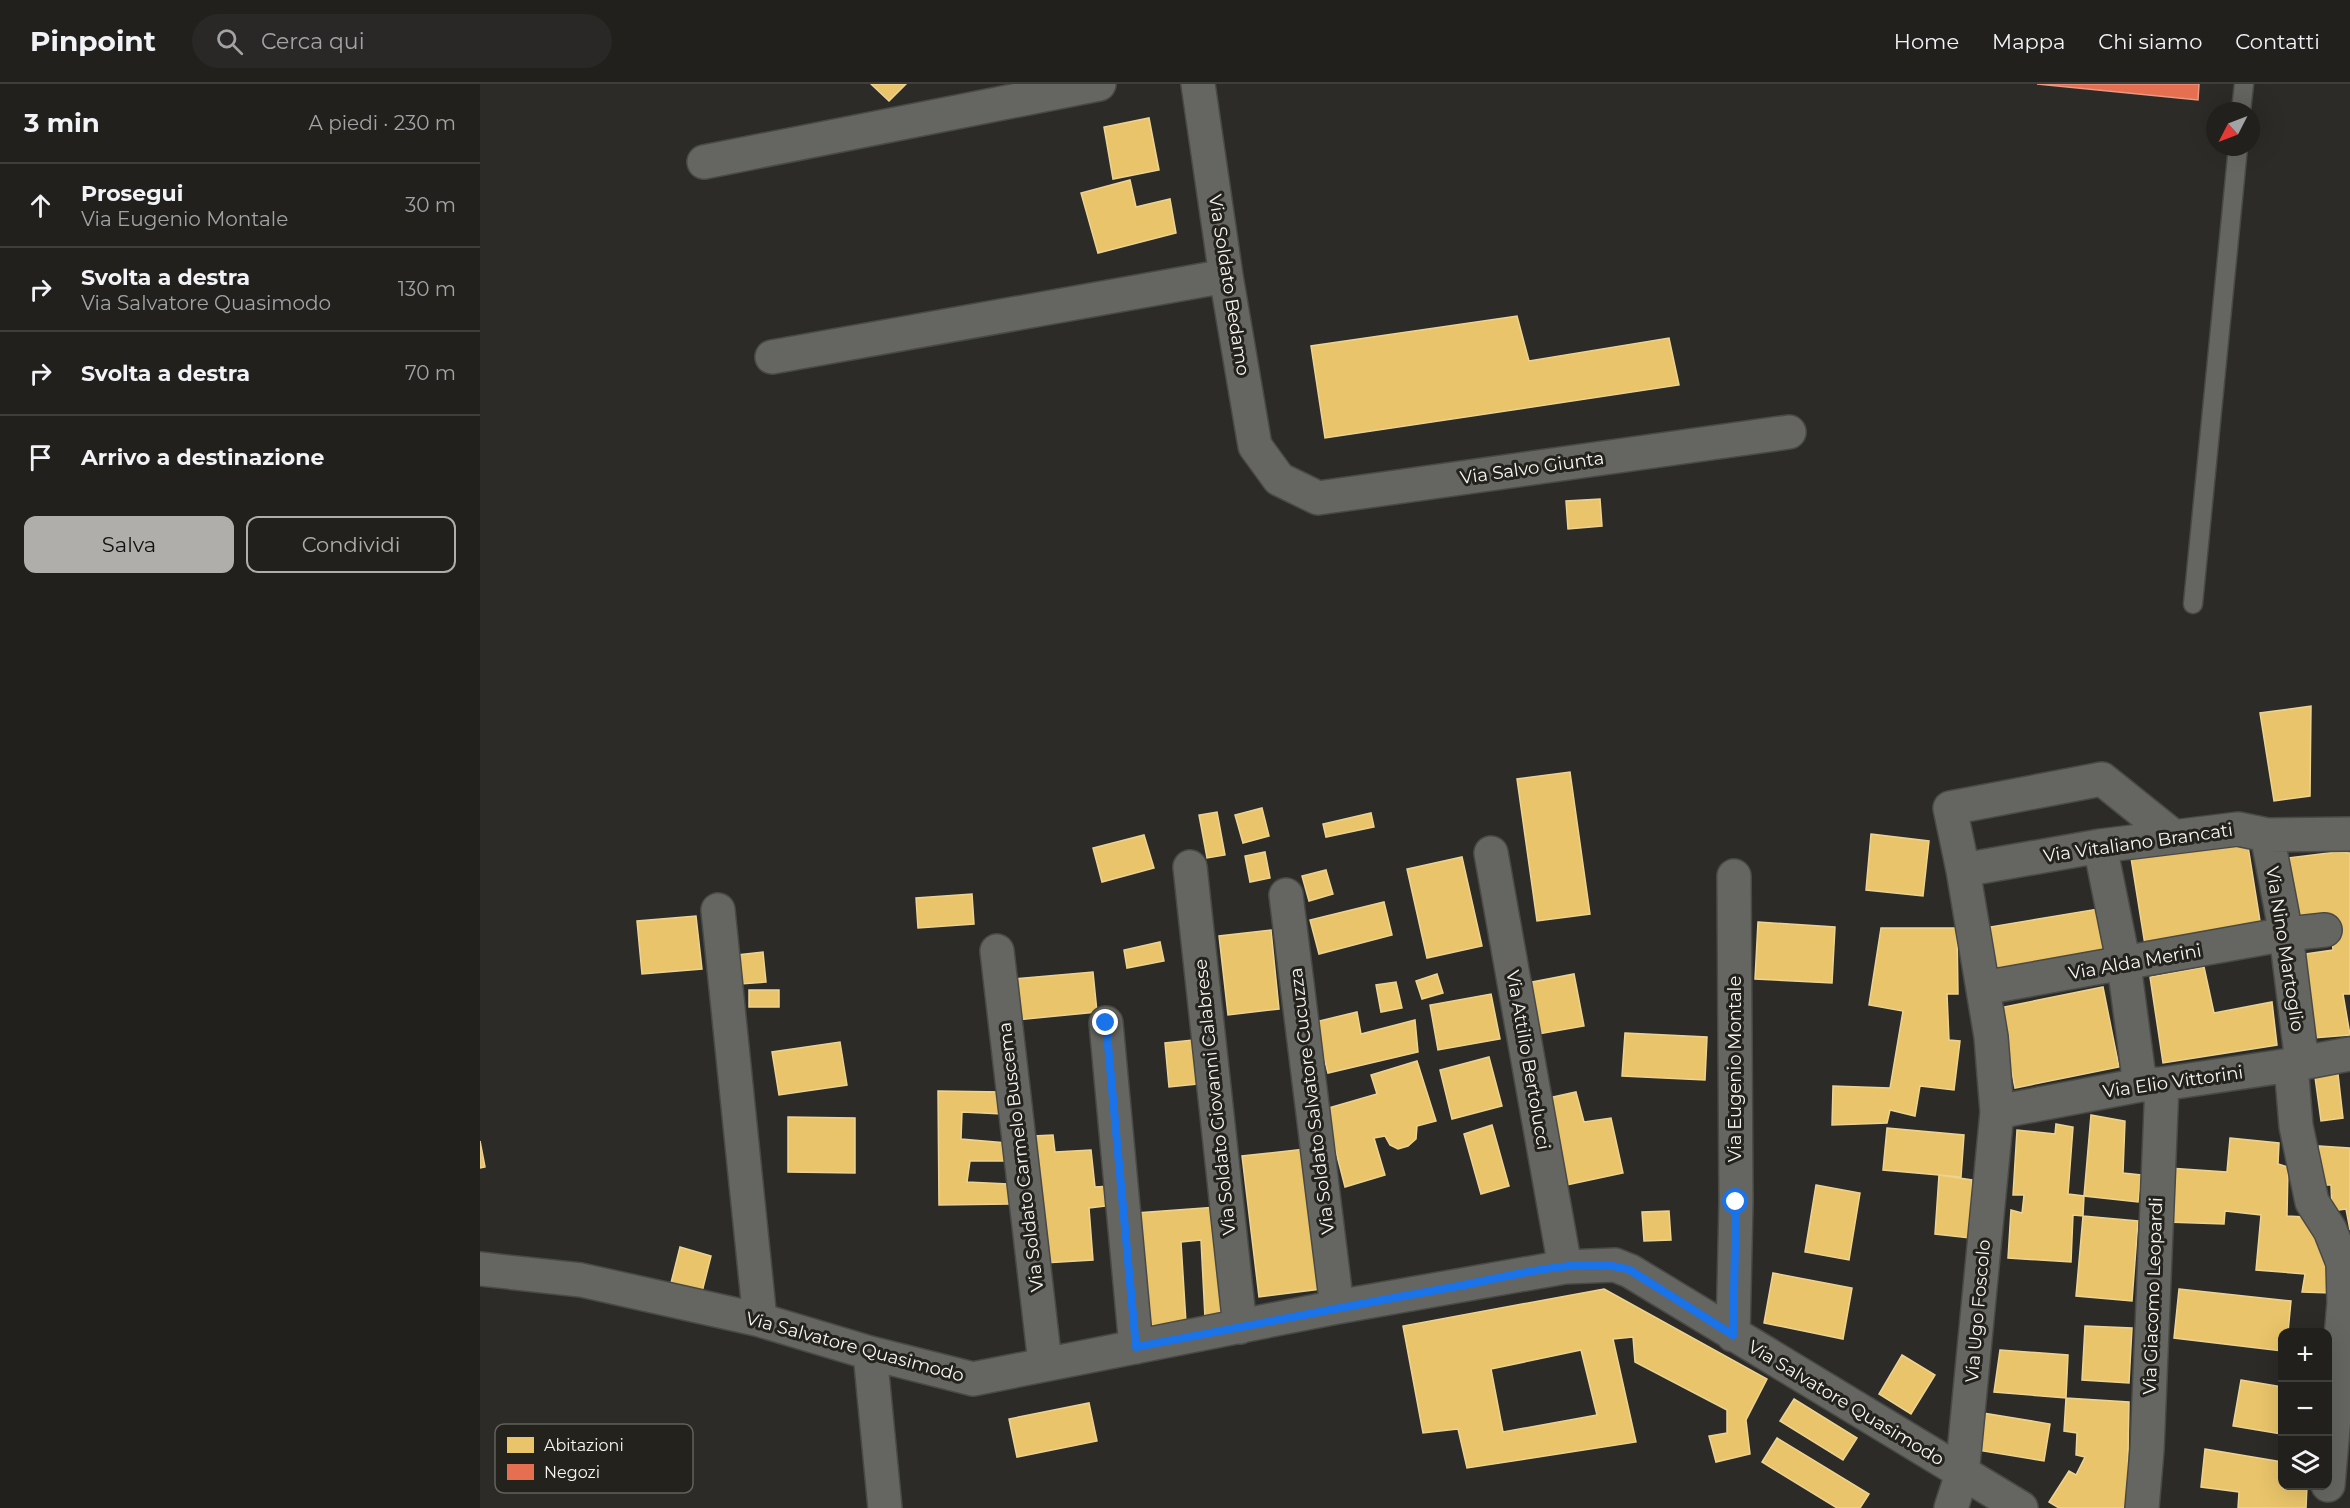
<!DOCTYPE html>
<html lang="it">
<head>
<meta charset="utf-8">
<style>
  :root { --surface:#21201d; --page:#292826; --text:#f1f3f6; --muted:#a2a3a4; --line:#3e3e3b; --accent:#afaeaa }
  body { margin:0; font-family:Montserrat,sans-serif; background:var(--page); color:var(--text) }
  .controls { position:absolute; right:18px; bottom:18px; display:grid; overflow:hidden; border-radius:12px; box-shadow:0 6px 24px #0002 }
  .controls button { width:54px; height:54px; display:grid; place-items:center; padding:0; border:0; border-bottom:2px solid var(--line); background:var(--surface); color:var(--text); font:30px sans-serif }
  .compass { position:absolute; left:1726px; top:18px; width:54px; height:54px; border-radius:50%; background:var(--surface); box-shadow:0 6px 24px #0002; rotate:228deg }
  .stop { position:absolute; width:18px; height:18px; margin:-14px; border:4px solid #1a73e8; border-radius:50%; background:#fff }
  .stop.end { background:#1a73e8; border-color:#fff; box-shadow:0 2px 6px #0008 }
  .list { margin:0; padding:0; list-style:none }
  h2 { display:flex; justify-content:space-between; align-items:center; height:78px; margin:0; padding:0 24px; font-size:26px }
  h2 small { font-size:20px; font-weight:400; color:var(--muted) }
  .list li { display:grid; grid-template-columns:39px 1fr auto; gap:18px; align-items:center; box-sizing:border-box; height:84px; padding:0 24px; border-top:2px solid var(--line) }
  .list b { display:block; font-size:22px; white-space:nowrap }
  .list p { margin:0; font-size:20px; white-space:nowrap; color:var(--muted) }
  .list em { font-size:20px; font-style:normal; color:var(--muted) }
  .actions { display:flex; gap:12px; padding:18px 24px }
  .actions a { flex:1; padding:14px 0; border:2px solid var(--accent); border-radius:12px; text-align:center; font-size:21px; color:var(--accent) }
  .actions .main { background:var(--accent); color:#111 }
  .icon { flex:none; width:33px; height:33px; fill:none; stroke:currentColor; stroke-width:2; stroke-linecap:round; stroke-linejoin:round }
  .map { position:relative; flex:none; width:1870px; height:1424px; overflow:hidden }
  header { display:flex; align-items:center; gap:36px; box-sizing:border-box; height:84px; padding:0 30px; background:var(--surface); border-bottom:2px solid var(--line) }
  header strong { font-size:28px }
  nav { display:flex; gap:33px; margin-inline-start:auto; font-size:21px }
  .search { width:420px; height:54px; background:var(--page); display:flex; align-items:center; gap:15px; box-sizing:border-box; padding:0 21px; border-radius:33px; color:var(--muted); font-size:22px }
  main { display:flex }
  aside { flex:1; background:var(--surface) }
  .map>svg:first-child { display:block }
  .homes { fill:#e9c46a; stroke:#edd392; stroke-width:1.5; fill-rule:evenodd }
  .shops { fill:#e76f51; stroke:#ec9781; stroke-width:1.5 }
  .lines { fill:none; stroke-linecap:round; stroke-linejoin:round }
  .service-casing { stroke:#494946; stroke-width:21 }
  .minor-casing { stroke:#494946; stroke-width:36 }
  .service { stroke:#656562; stroke-width:18 }
  .minor { stroke:#656562; stroke-width:33 }
  .route { stroke:#1a73e8; stroke-width:8 }
  .labels { text-anchor:middle; stroke-width:6; stroke-linejoin:round; paint-order:stroke }
  .street-label { font-size:18px; fill:#f6f5f1; stroke:#23221c }
  .key { fill:#23221c; stroke:#62615c; stroke-width:1.5 }
  .key-label { font-size:16px; fill:#f6f5f1 }
</style>
</head>
<body>
<header>
<strong>Pinpoint</strong>
<div class="search"><svg class="icon" aria-label="search" viewBox="0 0 24 24"><circle cx="10" cy="10" r="6"/><path d="M15 15l6 6"/></svg>Cerca qui</div>
<nav><a>Home</a><a>Mappa</a><a>Chi siamo</a><a>Contatti</a></nav>
</header>
<main>
<aside>
<h2>3 min<small>A piedi · 230 m</small></h2>
<ul class="list">
<li><svg class="icon" aria-label="ahead" viewBox="0 0 24 24"><path d="M12 20V5M6 11l6-6 6 6"/></svg><div><b>Prosegui</b><p>Via Eugenio Montale</p></div><em>30 m</em></li>
<li><svg class="icon" aria-label="right" viewBox="0 0 24 24"><path d="M7 20v-9h11M14 6l5 5-5 5"/></svg><div><b>Svolta a destra</b><p>Via Salvatore Quasimodo</p></div><em>130 m</em></li>
<li><svg class="icon" aria-label="right" viewBox="0 0 24 24"><path d="M7 20v-9h11M14 6l5 5-5 5"/></svg><div><b>Svolta a destra</b></div><em>70 m</em></li>
<li><svg class="icon" aria-label="arrive" viewBox="0 0 24 24"><path d="M6 21V4h12l-3 4 3 4H6"/></svg><div><b>Arrivo a destinazione</b></div></li>
</ul>
<div class="actions"><a class="main">Salva</a><a>Condividi</a></div>
</aside>
<div class="map">
<svg width="1870" height="1424" viewBox="0 0 1870 1424">
  <rect width="100%" height="100%" fill="#2c2b27"/>
  <path class="homes" d="M391,0H426L409,17Z
    M669,34L679,86L633,95L624,43Z
    M650,96L656,123L690,115L696,149L618,169L601,109Z
    M1037,232L1049,277L1189,254L1199,301L845,354L831,262Z
    M1120,415L1122,442L1088,445L1086,417Z
    M1831,622L1830,712L1794,717L1780,629Z
    M1090,688L1110,830L1057,837L1037,695Z
    M782,724L789,752L763,759L755,731Z
    M737,728L745,771L727,774L719,731Z
    M891,729L894,743L846,753L843,740Z
    M1391,750L1449,757L1443,812L1386,806Z
    M664,751L674,784L622,798L613,764Z
    M1767,756L1781,843L1665,861L1651,774Z
    M785,768L790,794L770,798L765,772Z
    M1857,768L1870,769V910H1863L1870,951L1833,954L1819,871L1853,866L1850,833L1811,834L1800,775Z
    M982,773L1002,862L947,874L927,785Z
    M846,786L853,810L829,817L822,792Z
    M492,810L494,840L438,844L436,814Z
    M904,818L912,851L839,870L830,836Z
    M1618,825L1625,867L1517,884L1510,843Z
    M216,832L222,885L162,890L157,837Z
    M1278,838L1355,843L1352,899L1275,895Z
    M1401,844H1477L1478,910H1467L1469,956L1480,957L1474,1006L1440,1002L1435,1032L1410,1026L1407,1039L1352,1041L1353,1002L1410,1004L1423,927L1389,921Z
    M791,846L799,925L748,931L739,852Z
    M680,858L684,877L647,884L644,866Z
    M283,868L286,898L260,900L257,871Z
    M1724,883L1734,929L1792,918L1797,961L1683,979L1670,893Z
    M613,888L617,928L536,936L532,895Z
    M957,890L963,909L942,915L936,897Z
    M1094,890L1104,942L1053,951L1042,900Z
    M916,898L922,924L901,928L896,901Z
    M1623,903L1639,983L1535,1004L1519,924Z
    M269,906H299V923H269Z
    M1011,910L1020,955L958,966L950,921Z
    M877,928L881,950L935,936L938,968L848,989L835,938Z
    M1145,949L1227,953L1225,996L1142,992Z
    M723,955L727,999L689,1003L685,959Z
    M360,958L367,1001L299,1011L292,968Z
    M1009,973L1022,1022L972,1035L960,986Z
    M937,977L956,1037L937,1042L936,1055L928,1062L918,1065L910,1061L905,1052L894,1054L905,1091L865,1103L845,1025L897,1010L891,991Z
    M1858,990L1863,1034L1841,1037L1835,993Z
    M458,1007L523,1008L522,1030L482,1028L481,1055L527,1059V1077H490L487,1098L528,1100L529,1120L459,1121Z
    M1096,1008L1104,1038L1131,1034L1143,1089L1086,1101L1068,1014Z
    M1611,1031L1645,1037L1643,1089L1661,1091L1658,1118L1604,1112Z
    M308,1033L375,1034V1089L308,1088Z
    M1576,1040L1593,1043L1588,1110L1604,1112L1603,1132L1593,1131L1591,1178L1528,1174L1531,1126L1542,1129L1544,1111H1533L1537,1046L1575,1050Z
    M1012,1041L1029,1102L1001,1110L984,1050Z
    M1407,1044L1484,1051L1481,1093L1403,1086Z
    M573,1051L575,1068L611,1066L615,1103L631,1102L633,1121L609,1124L613,1176L564,1179L553,1052Z
    M1750,1054L1799,1059L1798,1080L1808,1083L1807,1132L1825,1133L1855,1180L1852,1209L1822,1208L1825,1190L1776,1186L1781,1131L1745,1127L1744,1140L1687,1138L1689,1084L1747,1088Z
    M0,1057L5,1083L0,1084Z
    M1839,1062L1870,1064V1146L1866,1125L1852,1127L1851,1101H1841Z
    M825,1065L841,1205L779,1213L762,1072Z
    M1459,1091L1492,1096L1490,1154L1455,1150Z
    M1336,1101L1380,1109L1369,1176L1325,1168Z
    M737,1123L748,1235L725,1234L721,1156L701,1158L706,1239L667,1242L656,1129Z
    M1189,1127L1191,1156L1164,1157L1162,1128Z
    M1603,1132L1658,1137L1652,1217L1596,1212Z
    M200,1163L231,1172L222,1208L191,1199Z
    M1293,1189L1372,1204L1363,1255L1284,1239Z
    M1124,1205L1287,1295L1266,1336L1270,1370L1236,1378L1229,1352L1247,1349V1326L1155,1278L1153,1253L1133,1255L1156,1358L987,1384L978,1345L943,1349L923,1242ZM1101,1266L1117,1331L1023,1348L1011,1285Z
    M1699,1205L1811,1217L1808,1248H1802V1267L1694,1254Z
    M1605,1242L1652,1244L1649,1299L1602,1296Z
    M1520,1266L1588,1271L1586,1314L1514,1308Z
    M1422,1271L1455,1291L1431,1330L1399,1310Z
    M1761,1296L1802,1303V1350L1753,1342Z
    M1586,1314L1649,1318L1647,1424H1579L1569,1418L1589,1387L1596,1391L1605,1373L1596,1371L1597,1349L1584,1347Z
    M1314,1315L1377,1354L1363,1376L1300,1337Z
    M609,1319L617,1357L537,1373L529,1335Z
    M1503,1329L1570,1340L1564,1377L1497,1366Z
    M1297,1354L1389,1410L1380,1424H1357L1282,1378Z
    M1725,1365L1802,1378V1402H1827L1826,1424H1758L1759,1408L1721,1403Z"/>
  <path class="shops" d="M1557,0H1719L1718,16Z"/>
  <g class="lines">
    <g class="service-casing">
      <path id="service" d="M1761,27L1764,0
        M1713,520L1758,63"/>
    </g>
    <g class="minor-casing">
      <path id="minor" d="M718,0L746,192L775,362L799,395L838,414L1309,348
        M224,78L619,0
        M292,273L746,192
        M1787,751L1806,850L1822,979
        M1620,762L1644,881L1660,1001
        M1011,769L1085,1183
        M710,783L760,1243
        M1483,786L1620,762L1758,745L1787,751L1870,750
        M806,811L857,1223
        M238,826L280,1236
        M517,867L565,1279
        M1503,904L1806,850L1845,846
        M626,939L656,1263
        M1811,981L1816,1042L1832,1118L1850,1146L1863,1179L1864,1219L1848,1401
        M1517,1028L1660,1001L1682,1000L1811,981L1870,970
        M0,1185L101,1196L280,1236L390,1269L493,1295L857,1223L1085,1183L1135,1181L1150,1187L1541,1424
        M1253,1251L1256,1118L1254,792
        M390,1269L405,1424
        M1471,1424L1482,1390L1517,1028L1511,953L1483,786L1470,724L1622,695L1693,752
        M1662,1424L1667,1366L1682,1000"/>
    </g>
    <use href="#service" class="service"/>
    <use href="#minor" class="minor"/>
  </g>
  <g class="lines">
    <path class="route" d="M626,939L656,1263C764,1243 871,1221 979,1202C1026,1193 1105,1171 1150,1186L1253,1251L1256,1118"/>
  </g>
  <g class="labels">
    <g class="street-label">
      <text transform="translate(749 201) rotate(81)" y="6">Via Soldato Bedamo</text>
      <text transform="translate(1052 384) rotate(-8)" y="6">Via Salvo Giunta</text>
      <text transform="translate(1658 759) rotate(-8)" y="6">Via Vitaliano Brancati</text>
      <text transform="translate(1805 865) rotate(81)" y="6">Via Nino Martoglio</text>
      <text transform="translate(1655 878) rotate(-10)" y="6">Via Alda Merini</text>
      <text transform="translate(1048 976) rotate(80)" y="6">Via Attilio Bertolucci</text>
      <text transform="translate(1255 985) rotate(-90)" y="6">Via Eugenio Montale</text>
      <text transform="translate(1693 998) rotate(-8)" y="6">Via Elio Vittorini</text>
      <text transform="translate(735 1013) rotate(-96)" y="6">Via Soldato Giovanni Calabrese</text>
      <text transform="translate(832 1017) rotate(-97)" y="6">Via Soldato Salvatore Cucuzza</text>
      <text transform="translate(541 1073) rotate(-97)" y="6">Via Soldato Carmelo Buscema</text>
      <text transform="translate(1673 1212) rotate(-88)" y="6">Via Giacomo Leopardi</text>
      <text transform="translate(1498 1227) rotate(-85)" y="6">Via Ugo Foscolo</text>
      <text transform="translate(375 1263) rotate(15)" y="6">Via Salvatore Quasimodo</text>
      <text transform="translate(1366 1319) rotate(31)" y="6">Via Salvatore Quasimodo</text>
    </g>
  </g>
  <rect x="15" y="1340" width="198" height="69" rx="9" class="key"/>
  <rect x="27" y="1353" width="27" height="16" fill="#e9c46a"/>
  <rect x="27" y="1380" width="27" height="16" fill="#e76f51"/>
  <g class="key-label">
    <text x="64" y="1367">Abitazioni</text>
    <text x="64" y="1394">Negozi</text>
  </g>
</svg>
<div class="controls">
<button>+</button>
<button>−</button>
<button><svg class="icon" aria-label="layers" viewBox="0 0 24 24"><path d="M12 4l9 5-9 5-9-5zM3 14l9 5 9-5"/></svg></button>
</div>
<svg class="compass" viewBox="-18 -18 36 36"><path d="M0-13l5 13h-10z" fill="#e53935"/><path d="M0 13l5-13h-10z" fill="#a2a3a4"/></svg>
<div class="stop" style="left:1256px;top:1118px"></div>
<div class="stop end" style="left:626px;top:939px"></div>
</div>
</main>
</body>
</html>
